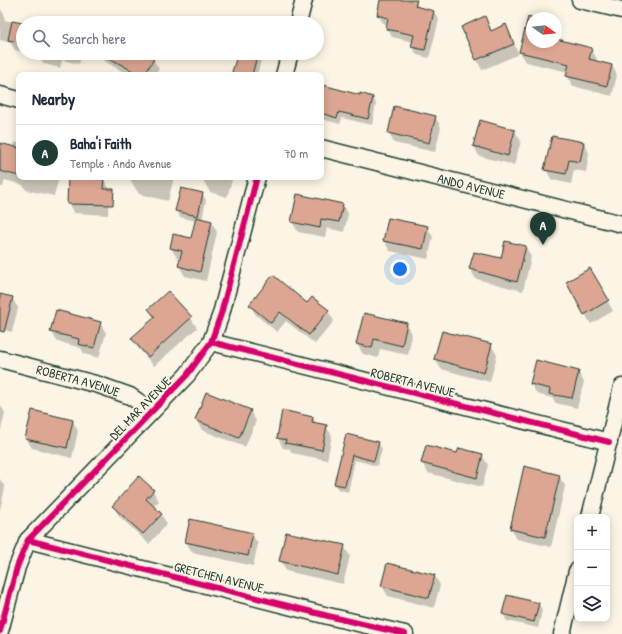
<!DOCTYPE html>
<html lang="en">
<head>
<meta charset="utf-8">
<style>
  :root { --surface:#fff; --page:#f6f6f7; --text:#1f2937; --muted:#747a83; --line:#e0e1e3; --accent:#1f3d34 }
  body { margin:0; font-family:"Patrick Hand",sans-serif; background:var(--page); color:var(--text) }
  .controls { position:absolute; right:12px; bottom:12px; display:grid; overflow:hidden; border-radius:8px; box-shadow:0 2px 10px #0003 }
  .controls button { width:36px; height:36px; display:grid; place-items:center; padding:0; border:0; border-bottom:1px solid var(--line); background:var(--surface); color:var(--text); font:20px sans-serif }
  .compass { position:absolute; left:526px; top:12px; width:36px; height:36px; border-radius:50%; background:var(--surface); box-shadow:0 2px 10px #0003; rotate:104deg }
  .you { position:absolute; left:400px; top:269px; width:14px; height:14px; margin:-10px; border:3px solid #fff; border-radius:50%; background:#1a73e8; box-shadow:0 0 0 6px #1a73e833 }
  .badge { display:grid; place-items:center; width:26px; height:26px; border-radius:50%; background:var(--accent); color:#fff; font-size:13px; font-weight:700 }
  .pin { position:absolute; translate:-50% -33px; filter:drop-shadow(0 1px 2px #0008) }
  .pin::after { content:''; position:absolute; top:21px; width:14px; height:12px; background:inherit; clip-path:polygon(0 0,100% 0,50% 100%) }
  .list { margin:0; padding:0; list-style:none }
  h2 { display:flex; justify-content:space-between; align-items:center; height:52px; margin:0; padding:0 16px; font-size:17px }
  h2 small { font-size:13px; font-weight:400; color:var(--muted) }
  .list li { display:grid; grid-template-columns:26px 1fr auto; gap:12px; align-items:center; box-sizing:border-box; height:56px; padding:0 16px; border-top:1px solid var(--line) }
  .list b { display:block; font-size:15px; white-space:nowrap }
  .list p { margin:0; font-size:13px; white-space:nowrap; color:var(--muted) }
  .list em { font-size:13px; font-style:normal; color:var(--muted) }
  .icon { flex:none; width:22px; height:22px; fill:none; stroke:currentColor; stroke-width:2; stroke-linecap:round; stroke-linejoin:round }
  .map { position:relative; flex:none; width:622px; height:634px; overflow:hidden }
  .search { position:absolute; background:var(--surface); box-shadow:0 2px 10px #0003; left:16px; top:16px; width:308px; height:44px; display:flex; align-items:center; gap:10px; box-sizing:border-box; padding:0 14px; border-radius:22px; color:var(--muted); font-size:15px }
  .panel { position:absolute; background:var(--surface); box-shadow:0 2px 10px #0003; left:16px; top:72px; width:308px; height:108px; border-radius:8px }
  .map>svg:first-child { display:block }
  .shadow { fill:#0003 }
  .building { fill:#dca692; stroke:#1f3d34 }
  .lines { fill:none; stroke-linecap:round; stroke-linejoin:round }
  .street-casing { stroke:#1f3d34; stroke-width:19 }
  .street { stroke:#fcf5e5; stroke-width:16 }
  .cycleway-casing { stroke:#fcf5e5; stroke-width:8 }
  .cycleway { stroke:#d6006c; stroke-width:6 }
  .labels { text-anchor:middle; stroke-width:3.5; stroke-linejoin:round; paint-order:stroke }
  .street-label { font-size:13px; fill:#1f3d34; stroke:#fcf5e5 }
</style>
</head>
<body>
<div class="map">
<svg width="622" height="634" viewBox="0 0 622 634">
  <rect width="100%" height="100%" fill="#fcf5e5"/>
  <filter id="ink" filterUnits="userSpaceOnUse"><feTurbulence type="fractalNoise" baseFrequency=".025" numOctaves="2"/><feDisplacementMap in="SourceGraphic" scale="8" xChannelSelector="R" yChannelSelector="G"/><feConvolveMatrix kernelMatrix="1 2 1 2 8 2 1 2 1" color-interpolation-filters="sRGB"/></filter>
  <g filter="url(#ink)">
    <path class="shadow" d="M381,0H407L416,2L419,8L434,12L439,20L429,58L417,55L412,47L413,42L392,37L387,28L388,25L383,23L378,15Z
      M0,8L5,16L4,20L23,24V52L15,50L11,43L0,40Z
      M485,18L492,31L506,26L519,54L482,70L477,60L463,27Z
      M532,32V42H556V38L563,39L565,42L591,49L597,59L596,61L612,65L617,75L612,96L573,86L567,76L568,72L526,62L520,52Z
      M29,53H82L79,64L62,60L60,68L44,64L39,55Z
      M101,53H142L153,59L159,69L155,75H129L106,62Z
      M239,53H260L262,57L257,75H233Z
      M360,96L373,97L376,104L372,125L342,118L340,124L321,119V97Z
      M435,117L441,127L435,152L394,143L389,133Z
      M481,121L515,131L521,141L514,165L479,156L474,146Z
      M15,142L19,143V177H59L54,196L26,190L23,185L5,180L3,187H0V144L14,148Z
      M584,143L589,153L586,172L574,170L571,184L551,179L546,169Z
      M69,177L103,178L109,188L108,215L74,213L68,203Z
      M132,177H174L168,201L139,194L131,181Z
      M205,177H233L227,197L210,192L204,182Z
      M202,194L206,200L202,220L212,222L217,232L206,281L185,276L179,266L181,259L177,258L171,248L174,235L192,239L196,221L180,217L177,211Z
      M342,204L348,214L344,232L327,228L325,237L298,232L292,222Z
      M427,227L433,237L428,259L390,251L384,241Z
      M526,247L531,257L523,291L476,279L470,269L501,260Z
      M590,269L613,311L591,324L567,283Z
      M0,295L12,298L18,308L12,332L0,329Z
      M307,304L328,311L334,321L315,344L286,321L277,332L256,315L250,305Z
      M149,309L191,318L197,328L154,366L138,348L132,339L155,319Z
      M100,323L106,333L99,358L84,354L81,348L57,341L51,331Z
      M407,324L412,334L408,355L380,349L378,358L363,354L357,344Z
      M491,345L497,355L490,382L441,369L435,359Z
      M578,372L584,382L577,408L556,403L552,398L537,394L531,384Z
      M0,404L5,413L0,433Z
      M250,411L256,421L245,447L202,430L196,420Z
      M313,417L316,424L326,426L332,436L327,460L292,453L290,449L283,448L278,438Z
      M73,421L78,431L72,458L32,448L26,438Z
      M347,435L378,443L382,449L377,466L355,460L348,492L338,489L335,484Z
      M458,454L482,455L488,465L482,487L428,473L422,463Z
      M559,476L565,486L551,547L517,539L511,529Z
      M0,479L5,487L0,511Z
      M153,491L159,501L153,507L161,514L167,524L149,544L119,516L113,506Z
      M252,534L258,544L253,566L192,552L186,542Z
      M344,546L350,556L343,584L286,571L281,561Z
      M388,564L434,575L440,585L434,608L388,596L382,586Z
      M539,604L542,610L538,628L507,621L503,614Z"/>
    <path class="building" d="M380,0H417L415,6L434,11L425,50L411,47L414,35L386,29L388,18L377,15Z
      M485,16L491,31L506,24L514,44L476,60L461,27Z
      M528,17L532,18V42H556V39L592,48L589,59L612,65L607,86L566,76L569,64L519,52Z
      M12,21L23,23V43L8,40Z
      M100,53H144L154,59L144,75H140Z
      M238,53H258L252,75H231Z
      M323,85L360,95V93L373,97L368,119L339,112L337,118L321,113V93Z
      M394,106L436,116L429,143L388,133Z
      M480,120L515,130L508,156L473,146Z
      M552,136L584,142L580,162L569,160L566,174L544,170Z
      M0,143L19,148V176L0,171Z
      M68,177H104L103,189H114L113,205L67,204Z
      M181,188L203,193L198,216L175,211Z
      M297,194L343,204L339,222L321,219L320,228L291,222Z
      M196,217L212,221L200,272L178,266L182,251L170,248L173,234L191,238Z
      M388,218L428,226L423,249L383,241Z
      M505,241L526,246L517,282L469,269L474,252L501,258Z
      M590,268L609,300L584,315L566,282Z
      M273,275L307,303L312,297L329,310L309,335L280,312L271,323L249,305Z
      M168,291L192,317L148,357L131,338L155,317L148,309Z
      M0,294L13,297L4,332L0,331Z
      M56,310L101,322L94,348L78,344L79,339L50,332Z
      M364,313L407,323L402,346L374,339L372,348L356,344Z
      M442,331L492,344L484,373L434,359Z
      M536,360L579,371L572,398L549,394L550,389L530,384Z
      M206,392L251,410L239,438L195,420Z
      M32,410L73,420L67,448L25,439Z
      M282,410L313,417L312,422L327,425L322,450L285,443L286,440L277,438Z
      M346,434L379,442L374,461L352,455L345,486L334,484Z
      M426,445L457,453L459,448L483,454L477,478L421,463Z
      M524,466L560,475L545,537L510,529Z
      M139,476L154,490L146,499L162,514L143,534L112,506Z
      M190,519L253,533L248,556L185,542Z
      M286,532L345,545L338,575L279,561Z
      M387,563L435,575L429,598L381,586Z
      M507,595L539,603L534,622L502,614Z"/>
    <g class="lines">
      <g class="street-casing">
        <g id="street">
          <path d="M580,0L622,10"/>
          <path d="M298,23L304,0"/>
          <path d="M284,75L290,53"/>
          <path d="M0,95L19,100"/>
          <path id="s1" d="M321,148L622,224"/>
          <path d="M211,342L609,442"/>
          <path id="s2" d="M0,359L99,385L130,396L152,411"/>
          <path d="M590,517L622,387"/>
          <path d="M28,540L328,616L405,634"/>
          <path d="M0,631L17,567L28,540L187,375L211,342L221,314L257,177"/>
          <path d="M562,634L577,571"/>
        </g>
      </g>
      <use href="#street" class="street"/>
      <g class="cycleway-casing">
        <path id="cycleway" d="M211,342L609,442
          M28,540L328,616L405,634
          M0,631L17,567L28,540L187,375L211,342L221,314L257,177"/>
      </g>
      <use href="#cycleway" class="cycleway"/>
    </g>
  </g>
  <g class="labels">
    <g class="street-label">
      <text dy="5" stroke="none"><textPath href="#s1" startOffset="155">ANDO AVENUE</textPath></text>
      <text dy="5" stroke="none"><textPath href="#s2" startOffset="81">ROBERTA AVENUE</textPath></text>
      <text transform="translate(413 382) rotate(14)" y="5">ROBERTA AVENUE</text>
      <text transform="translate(140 408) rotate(-46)" y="5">DEL MAR AVENUE</text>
      <text transform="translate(219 577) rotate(14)" y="5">GRETCHEN AVENUE</text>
    </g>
  </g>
</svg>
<div class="controls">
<button>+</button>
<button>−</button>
<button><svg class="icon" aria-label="layers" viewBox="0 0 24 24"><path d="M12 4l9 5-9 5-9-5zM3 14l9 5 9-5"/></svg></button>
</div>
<svg class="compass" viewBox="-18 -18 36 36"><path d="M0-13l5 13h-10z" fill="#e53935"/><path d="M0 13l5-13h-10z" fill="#747a83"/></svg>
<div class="you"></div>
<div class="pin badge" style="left:543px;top:245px">A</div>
<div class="search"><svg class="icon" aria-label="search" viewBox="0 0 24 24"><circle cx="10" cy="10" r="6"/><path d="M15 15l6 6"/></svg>Search here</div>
<section class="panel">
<h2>Nearby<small></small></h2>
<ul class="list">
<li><span class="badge">A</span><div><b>Baha'i Faith</b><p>Temple · Ando Avenue</p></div><em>70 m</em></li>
</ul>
</section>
</div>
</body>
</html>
